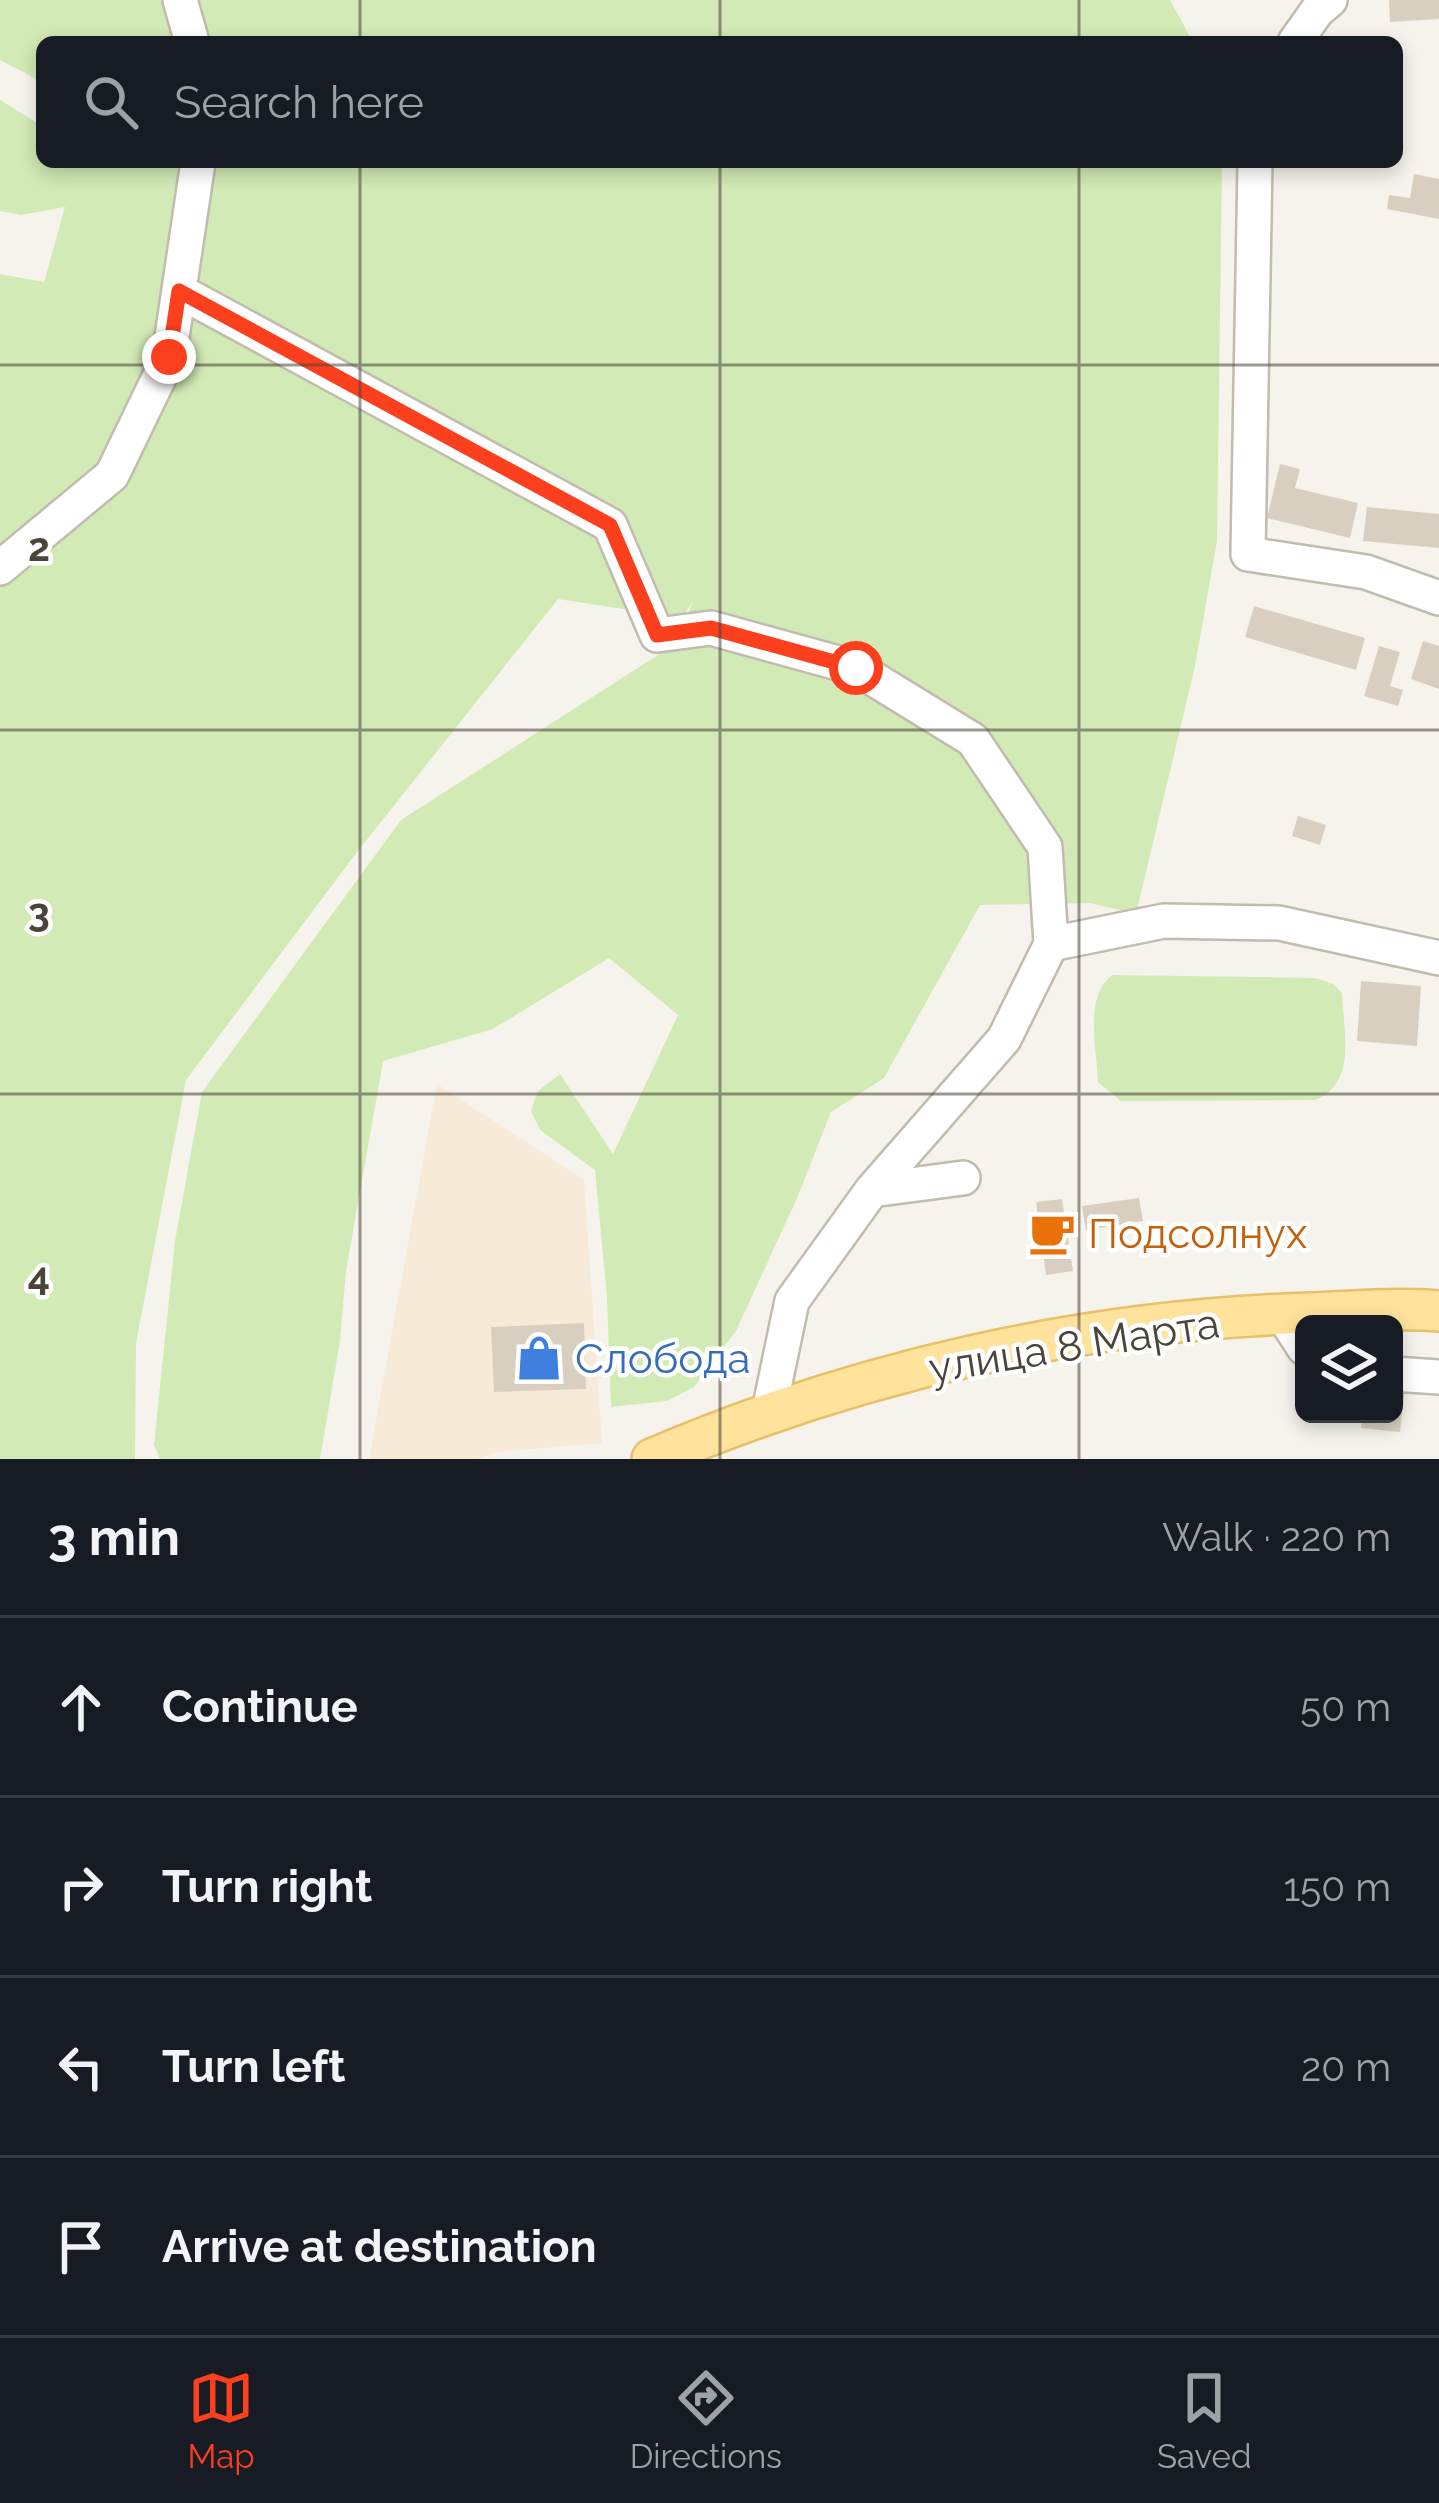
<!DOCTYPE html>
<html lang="en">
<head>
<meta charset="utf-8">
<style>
  :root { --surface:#171b24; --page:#242831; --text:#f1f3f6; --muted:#9ea1a6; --line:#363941; --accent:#fc3f1d }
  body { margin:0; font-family:Raleway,sans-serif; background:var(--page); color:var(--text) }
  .controls { position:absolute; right:36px; bottom:36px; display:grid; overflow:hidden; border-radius:18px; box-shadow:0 6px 18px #0003 }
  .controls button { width:108px; height:108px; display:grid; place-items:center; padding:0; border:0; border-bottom:3px solid var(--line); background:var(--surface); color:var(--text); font:60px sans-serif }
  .stop { position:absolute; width:36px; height:36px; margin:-27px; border:9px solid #fc3f1d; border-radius:50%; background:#fff }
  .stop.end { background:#fc3f1d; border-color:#fff; box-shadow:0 3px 12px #0008 }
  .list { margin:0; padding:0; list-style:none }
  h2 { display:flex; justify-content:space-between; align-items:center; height:156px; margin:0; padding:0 48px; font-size:51px }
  h2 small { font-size:39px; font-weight:400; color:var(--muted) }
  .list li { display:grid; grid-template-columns:78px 1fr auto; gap:36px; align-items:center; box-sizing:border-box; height:180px; padding:0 48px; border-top:3px solid var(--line) }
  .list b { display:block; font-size:45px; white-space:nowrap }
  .list em { font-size:39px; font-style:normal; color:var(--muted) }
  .icon { flex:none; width:66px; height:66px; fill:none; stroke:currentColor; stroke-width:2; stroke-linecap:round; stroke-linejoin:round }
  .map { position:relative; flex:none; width:1439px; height:1459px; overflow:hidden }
  .search { position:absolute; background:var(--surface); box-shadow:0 6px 18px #0003; left:36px; right:36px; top:36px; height:132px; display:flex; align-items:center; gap:30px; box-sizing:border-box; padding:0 42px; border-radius:18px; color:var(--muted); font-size:45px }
  .sheet { height:876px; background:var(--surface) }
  nav { display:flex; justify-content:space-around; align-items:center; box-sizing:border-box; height:168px; border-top:3px solid var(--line); background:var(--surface); font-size:33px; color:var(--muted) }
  nav a { display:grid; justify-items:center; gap:6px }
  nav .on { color:var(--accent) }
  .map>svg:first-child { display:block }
  .commercial { fill:#f7ead8 }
  .green { fill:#d2eab5 }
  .building { fill:#d8cfc1 }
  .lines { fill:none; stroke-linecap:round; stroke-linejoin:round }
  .minor-casing { stroke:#c2bbae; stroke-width:38 }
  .major-casing { stroke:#e6c16a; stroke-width:44 }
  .minor { stroke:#fff; stroke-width:33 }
  .major { stroke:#ffe39c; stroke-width:39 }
  .route { stroke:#fc3f1d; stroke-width:15 }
  .grid { fill:none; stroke:#4b4439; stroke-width:3; stroke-opacity:0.55 }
  .labels { text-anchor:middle; stroke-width:9; stroke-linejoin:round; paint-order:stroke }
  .food-label { font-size:42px; fill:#c56008; stroke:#fff; text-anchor:start }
  .street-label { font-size:42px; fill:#4b4439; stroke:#fff }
  .shop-label { font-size:42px; fill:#366cbe; stroke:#fff; text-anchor:start }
  .grid-label { font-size:39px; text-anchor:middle; font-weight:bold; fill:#4b4439; stroke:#fff; stroke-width:9; stroke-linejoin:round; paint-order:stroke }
</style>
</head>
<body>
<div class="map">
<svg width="1439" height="1459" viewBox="0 0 1439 1459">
  <rect width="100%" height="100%" fill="#f6f3ec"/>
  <path class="commercial" d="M437,1084L584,1180L602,1443L497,1452L479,1459H369Z"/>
  <path class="green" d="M0,0H1170L1193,42H42V82L0,60Z
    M0,100L42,126V162H71L76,168L78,162H1222L1217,541L1195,666L1136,914L1090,903L980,905L884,1078L831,1112L798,1196L736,1331L694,1387L667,1401L611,1407L607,1297L595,1170L540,1130L531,1111L538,1091L560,1074L613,1154L678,1015L609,958L493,1029L383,1061L346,1271L340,1341L320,1459H160L154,1445L175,1241L202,1092L401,820L678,642L693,601L682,618L558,599L354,856L186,1080L136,1343L135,1459H0V274L44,282L65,207L21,215L0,211Z
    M1113,975L1315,978L1333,984L1342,993C1343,1031 1358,1083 1315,1100L1121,1101L1098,1082C1097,1050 1083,995 1113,975Z"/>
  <path class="building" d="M1389,0H1439V19L1390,22Z
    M1414,174L1439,179V219L1387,209L1389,195L1410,198Z
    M1280,464L1300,469L1295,488L1358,503L1350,538L1267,518Z
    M1367,507L1439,514V548L1363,541Z
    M1254,606L1365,638L1356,670L1245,637Z
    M1423,641L1439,646V689L1411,679Z
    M1379,646L1400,652L1390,686L1403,690L1398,706L1364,696Z
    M1298,816L1326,825L1320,845L1292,836Z
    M1361,981L1421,986L1417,1046L1357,1041Z
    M1139,1198L1143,1221L1086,1230L1082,1206Z
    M1062,1199L1073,1271L1046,1275L1036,1202Z
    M584,1323L586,1389L494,1392L491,1327Z
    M1394,1370L1407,1371L1400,1432L1361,1428L1363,1414H1394Z"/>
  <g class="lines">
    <g class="minor-casing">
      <path id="minor" d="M180,0L192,42
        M1295,42L1317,11L1330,0
        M1255,162L1248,554L1366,572L1439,598
        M179,291L610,525L657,635L711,628L856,668L973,740L1045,847L1051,944L1004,1039L872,1190
        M0,568L112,475L169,357L198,162
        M1051,944L1164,921L1279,923L1439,958
        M1282,1314L1304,1348
        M1394,1374L1439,1377
        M769,1411L792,1301L872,1190L963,1178"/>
    </g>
    <g class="major-casing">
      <path id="major" d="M652,1459C860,1370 1084,1320 1311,1313C1353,1312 1397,1307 1439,1311"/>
    </g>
    <use href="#minor" class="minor"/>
    <use href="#major" class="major"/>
  </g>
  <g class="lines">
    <path class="route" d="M169,357L179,291L610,525L657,635L711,628L856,668"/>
  </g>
  <path class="grid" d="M360,0V42M720,0V42M1079,0V42M360,162V1459M720,162V1459M1079,162V1459M0,365H1439M0,730H1439M0,1094H1439"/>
  <defs>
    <g id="cafe-bare" transform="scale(3.6)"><path d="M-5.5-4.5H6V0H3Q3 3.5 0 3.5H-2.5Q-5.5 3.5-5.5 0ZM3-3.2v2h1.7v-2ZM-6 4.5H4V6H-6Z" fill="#e8710a" stroke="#fff" stroke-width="2.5" paint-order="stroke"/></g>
    <g id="shop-bare" transform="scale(3.6)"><path d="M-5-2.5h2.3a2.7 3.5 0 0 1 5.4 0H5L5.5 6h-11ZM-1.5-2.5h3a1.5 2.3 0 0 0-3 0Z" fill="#3f7fe0" stroke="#fff" stroke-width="2.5" paint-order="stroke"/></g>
  </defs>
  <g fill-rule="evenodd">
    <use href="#cafe-bare" x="1052" y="1233"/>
    <use href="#shop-bare" x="539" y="1358"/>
  </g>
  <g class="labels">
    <g class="food-label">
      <text x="1088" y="1248">Подсолнух</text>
    </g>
    <g class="street-label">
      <text transform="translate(1074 1345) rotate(-9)" y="15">улица 8 Марта</text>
    </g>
    <g class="shop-label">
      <text x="575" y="1373">Слобода</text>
    </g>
  </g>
  <g class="grid-label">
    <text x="39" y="561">2</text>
    <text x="39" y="926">3</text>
    <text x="39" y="1290">4</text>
  </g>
</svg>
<div class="controls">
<button><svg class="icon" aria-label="layers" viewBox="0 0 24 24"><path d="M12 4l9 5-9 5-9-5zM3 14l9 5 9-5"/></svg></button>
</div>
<div class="stop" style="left:856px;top:668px"></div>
<div class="stop end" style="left:169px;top:357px"></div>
<div class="search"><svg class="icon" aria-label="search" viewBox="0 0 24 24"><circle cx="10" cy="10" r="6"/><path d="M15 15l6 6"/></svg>Search here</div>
</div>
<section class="sheet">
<h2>3 min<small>Walk · 220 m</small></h2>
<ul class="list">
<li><svg class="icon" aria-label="ahead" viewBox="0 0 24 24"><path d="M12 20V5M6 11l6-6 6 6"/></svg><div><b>Continue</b></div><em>50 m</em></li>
<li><svg class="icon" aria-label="right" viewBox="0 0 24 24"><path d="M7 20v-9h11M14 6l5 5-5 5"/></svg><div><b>Turn right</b></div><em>150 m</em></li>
<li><svg class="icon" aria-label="left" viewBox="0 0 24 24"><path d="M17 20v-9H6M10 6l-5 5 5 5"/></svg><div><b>Turn left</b></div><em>20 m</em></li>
<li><svg class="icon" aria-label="arrive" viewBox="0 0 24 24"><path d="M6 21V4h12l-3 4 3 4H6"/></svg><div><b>Arrive at destination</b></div></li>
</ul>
</section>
<nav>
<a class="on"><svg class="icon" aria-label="map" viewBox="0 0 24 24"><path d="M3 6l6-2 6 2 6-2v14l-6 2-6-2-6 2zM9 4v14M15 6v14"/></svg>Map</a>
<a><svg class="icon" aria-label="directions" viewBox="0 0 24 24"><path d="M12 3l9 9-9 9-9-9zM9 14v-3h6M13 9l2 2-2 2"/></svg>Directions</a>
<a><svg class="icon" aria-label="saved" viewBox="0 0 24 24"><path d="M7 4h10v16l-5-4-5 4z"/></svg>Saved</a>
</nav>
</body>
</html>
